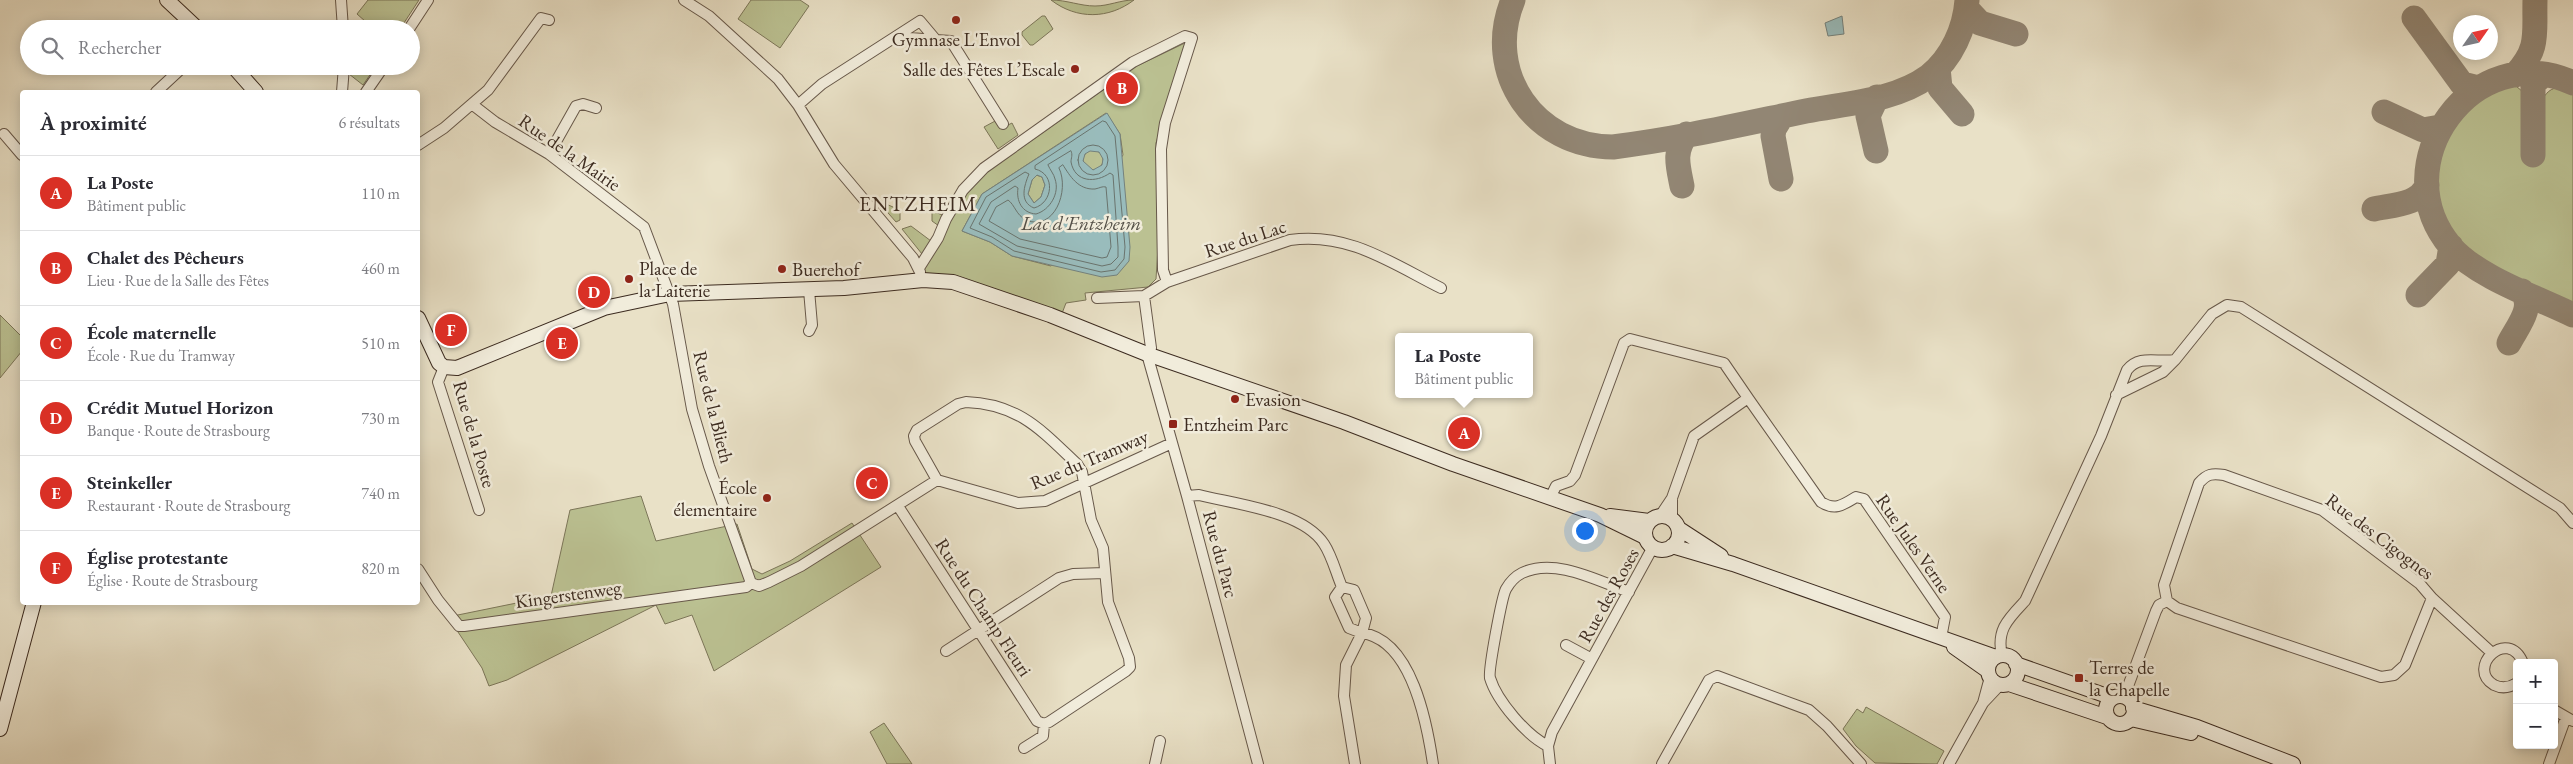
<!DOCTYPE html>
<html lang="fr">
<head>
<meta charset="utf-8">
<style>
  :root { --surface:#fff; --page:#f2f2f3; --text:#2b2b33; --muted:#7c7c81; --line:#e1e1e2; --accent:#d93025 }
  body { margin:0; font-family:"EB Garamond",serif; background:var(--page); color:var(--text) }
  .controls { position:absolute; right:15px; bottom:15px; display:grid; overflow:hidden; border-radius:5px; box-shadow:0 2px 12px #0003 }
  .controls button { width:45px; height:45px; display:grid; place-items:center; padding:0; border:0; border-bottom:1px solid var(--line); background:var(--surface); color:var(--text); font:25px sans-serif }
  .compass { position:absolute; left:2453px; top:15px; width:45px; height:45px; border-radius:50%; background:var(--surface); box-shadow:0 2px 12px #0003; rotate:56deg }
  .you { position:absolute; left:1584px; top:530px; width:18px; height:18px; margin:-12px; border:4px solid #fff; border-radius:50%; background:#1a73e8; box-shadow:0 0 0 8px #1a73e833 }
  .badge { display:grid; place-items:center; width:32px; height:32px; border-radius:50%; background:var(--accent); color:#fff; font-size:16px; font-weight:700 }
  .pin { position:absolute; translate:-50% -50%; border:2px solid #fff; box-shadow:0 1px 5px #0006 }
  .popup { position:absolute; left:1395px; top:333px; width:138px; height:65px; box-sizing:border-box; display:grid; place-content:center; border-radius:5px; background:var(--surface); filter:drop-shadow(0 1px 4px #0005); font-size:16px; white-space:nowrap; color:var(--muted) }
  .popup b { font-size:19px; color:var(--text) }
  .popup::after { content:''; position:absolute; left:50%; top:100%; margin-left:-10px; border:10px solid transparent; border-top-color:var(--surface) }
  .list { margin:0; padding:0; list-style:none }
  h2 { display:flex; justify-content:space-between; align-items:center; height:65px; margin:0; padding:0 20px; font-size:21px }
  h2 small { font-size:16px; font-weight:400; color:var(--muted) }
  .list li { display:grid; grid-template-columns:32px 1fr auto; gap:15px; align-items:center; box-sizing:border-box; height:75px; padding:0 20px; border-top:1px solid var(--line) }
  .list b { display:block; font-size:19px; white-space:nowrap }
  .list p { margin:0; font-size:16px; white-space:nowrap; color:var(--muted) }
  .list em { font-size:16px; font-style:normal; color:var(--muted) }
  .icon { flex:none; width:28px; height:28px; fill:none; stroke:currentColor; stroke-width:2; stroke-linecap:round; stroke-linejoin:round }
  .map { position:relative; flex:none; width:2573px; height:764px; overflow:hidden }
  .search { position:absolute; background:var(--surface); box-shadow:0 2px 12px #0003; left:20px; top:20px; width:400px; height:55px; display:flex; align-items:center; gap:12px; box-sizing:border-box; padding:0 18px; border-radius:28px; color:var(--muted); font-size:19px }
  .panel { position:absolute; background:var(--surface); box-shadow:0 2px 12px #0003; left:20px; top:90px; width:400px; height:515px; border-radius:5px }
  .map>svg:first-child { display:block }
  .green { fill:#bbc192; stroke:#7c7659; fill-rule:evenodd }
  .water { fill:#99bcbc; stroke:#74827e; fill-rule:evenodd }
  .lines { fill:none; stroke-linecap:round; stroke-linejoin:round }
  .shore { stroke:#6a746e; stroke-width:1 }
  .taxiway { stroke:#928674; stroke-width:25 }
  .minor-casing { stroke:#67584a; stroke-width:12 }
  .secondary-casing { stroke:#3c2b20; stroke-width:16 }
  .minor { stroke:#f1ecdb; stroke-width:10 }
  .secondary { stroke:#f1ecdb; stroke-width:14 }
  .poi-dot { fill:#8f2418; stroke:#f1ecdb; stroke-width:2 }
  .labels { text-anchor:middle; stroke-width:5; stroke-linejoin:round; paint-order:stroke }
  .poi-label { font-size:19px; fill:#3c2b20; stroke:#f1ecdb; text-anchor:start }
  .street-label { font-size:19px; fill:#3c2b20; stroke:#f1ecdb }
  .water-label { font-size:20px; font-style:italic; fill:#534f47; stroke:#f1ecdb }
  .quarter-label { font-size:21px; letter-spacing:1px; fill:#3c2b20; stroke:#f1ecdb }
</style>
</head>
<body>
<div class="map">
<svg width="2573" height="764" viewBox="0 0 2573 764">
  <rect width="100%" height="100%" fill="#e9e1c7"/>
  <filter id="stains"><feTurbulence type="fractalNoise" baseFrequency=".004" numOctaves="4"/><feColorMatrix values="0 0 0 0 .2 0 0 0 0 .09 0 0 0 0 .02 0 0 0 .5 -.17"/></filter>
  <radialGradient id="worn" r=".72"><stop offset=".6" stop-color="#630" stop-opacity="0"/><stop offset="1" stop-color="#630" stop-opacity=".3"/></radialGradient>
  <path class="green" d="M368,0H419L400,29H374L357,14Z
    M751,0H800L809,6L780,48L738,19Z
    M1051,0C1067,0 1080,6 1095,6C1109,6 1120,0 1134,0C1109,19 1077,20 1051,0Z
    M1042,16H1045L1053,29L1033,45H1030L1022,35V32Z
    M1187,42L1156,143L1159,231L1156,279L1148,287L1085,293L1086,300L1066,303L1061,316L965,279L926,275L920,262L922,254L902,229L911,226L931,241L939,226L932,221V211L945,216L976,180L1135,67ZM1106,113L1120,134L1123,155L1051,266L1012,256L990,242L962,231L982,194Z
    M349,66H376L363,85L349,74Z
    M2505,86H2516L2523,92L2524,156H2541L2542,100C2550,86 2559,85 2573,92V304C2539,288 2493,273 2465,249C2455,240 2450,230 2445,217C2420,164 2451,105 2505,86Z
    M997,120L1002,128L1012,123L1018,135L998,149L984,127Z
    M1083 160a10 10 0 1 1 20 0a10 10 0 1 1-20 0Z
    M1036,175L1042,177L1045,185L1041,197L1034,203L1028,194L1032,180Z
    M886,204L900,210V220L896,222L882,206Z
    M0,315L22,337V351L0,378Z
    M641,496L656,541L737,524L752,569L762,574L790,561L852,523L881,567L714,671L692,615L665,624L656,605L507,680L489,686L482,668L448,617L551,596L570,510Z
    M1866,707L1944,751L1937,764L1875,763L1856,746L1843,729L1857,709L1863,713Z
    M884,723L912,764H887L870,732Z"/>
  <path class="water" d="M1842,16L1844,34L1828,36L1825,23Z
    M1107,113L1120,134L1130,247L1129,261L1117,275L1102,277L1012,256L990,242L962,231L982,194ZM1090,151L1099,152L1103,159L1102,165L1093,170L1083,161L1085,154ZM1037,175L1042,177L1045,185L1041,197L1034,203L1028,194L1032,180Z"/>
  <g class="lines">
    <path class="shore" d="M1103,121L1106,122L1115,136L1125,247L1124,259L1115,270L1101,272L1014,251L992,237L970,228L986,197L1025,172L1029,174C1024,186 1019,202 1034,208C1053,203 1056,174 1035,169V166Z
      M1078 160a15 15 0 1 1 30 0a15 15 0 1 1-30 0Z
      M1071,151C1073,155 1071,158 1071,162C1075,183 1096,183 1110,173L1113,175L1118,247V257L1111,264L1102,266L1017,246L979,224L991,202L1015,186L1018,188C1016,201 1022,213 1036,214C1050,210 1060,193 1055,179C1054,174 1050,170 1048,165Z
      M1063,165C1070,176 1078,190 1095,189C1100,188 1102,186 1106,187L1111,247L1107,257L1102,258L1020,239L989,221L996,207L1008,200C1015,205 1016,215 1026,220C1054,232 1070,191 1059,168Z"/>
    <path class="taxiway" d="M1513,0C1483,73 1535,147 1613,147C1678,139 1743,124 1806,111C1847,103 1895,101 1929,76C1952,58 1965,28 1967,0
      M1966,8L1980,23L2016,34
      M2414,18L2462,84L2478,88
      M1938,68L1940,88L1962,114
      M2515,75C2540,48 2534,34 2535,0
      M2573,83C2474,37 2381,164 2451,247C2477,277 2536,297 2573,315
      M2384,112L2423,130L2440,127
      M1876,151L1868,116L1877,97
      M2533,155V84L2543,75
      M1781,179L1773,136L1774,129L1782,116
      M1682,186C1678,166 1673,151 1687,134
      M2374,209C2392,205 2420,205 2427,185
      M2418,295L2448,264L2451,246
      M2509,343C2517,327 2535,307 2522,291"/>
    <g class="minor-casing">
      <path id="minor" d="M341,0L343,29
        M684,0L709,16L778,79L798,105L834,164L913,258L920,272
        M409,29L428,0
        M897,37L936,40
        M156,92L184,66
        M342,92L344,66
        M366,92L384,66
        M473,105L495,122L549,154L644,227L673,304L692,409L709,466L751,583
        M798,105L822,84L920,21L936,40L951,41L1003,124
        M4,134L22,155
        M418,145L444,128L488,90L541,18L549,20
        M549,154L576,106L583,104L596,108
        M919,268L938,238L946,219L963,190L984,168L1133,62L1185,36L1192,38L1165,123L1161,149L1163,270L1167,282
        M809,290L812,325L809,331
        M1144,296L1151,348L1147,354L1187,496L1258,764
        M1097,298L1144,296L1167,282L1290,240C1349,232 1391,263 1441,288
        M444,367L438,382L479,510
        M2116,395L2163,372L2175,360
        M1187,496L1199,495C1234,504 1303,511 1324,544C1332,556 1336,573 1342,587
        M1550,498L1556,486L1570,481L1575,475L1624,343L1630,339L1724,363L1748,398
        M1672,498V519
        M898,506L1037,721L1044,724L1049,722L1126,671L1130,667L1129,658L1108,602L1103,548L1091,520L1082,472L1077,464C1041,430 1019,404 966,402L958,404L917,430L914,436L915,441L937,480
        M1660,516L1672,498L1694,436L1748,398L1821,502C1835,511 1843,505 1856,497L1864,499L1945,617L1941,638
        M418,569L438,600L459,626H464L746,587L751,583
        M751,583L759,586L769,582L801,566L937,480L1018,503L1045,501L1172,443
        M1342,587L1354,590L1366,618L1362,633L1349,628L1335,597Z
        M2432,598L2405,665L2394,675L2381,677L2177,608L2167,601L2164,585L2199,483C2207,474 2212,473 2224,475L2322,510L2420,584L2432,598L2492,653
        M1566,645L1592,659
        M946,651L1059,578L1073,574L1105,573
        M2002,656C1996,630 2008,619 2025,601L2101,436L2127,370C2140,354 2157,363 2175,360L2212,314L2227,305L2241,307L2560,508L2573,523
        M2517,683C2509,688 2502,689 2494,685C2465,668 2508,626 2523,663
        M2124,697L2156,611L2159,605L2167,601
        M1983,703L2000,685
        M2554,710L2573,721
        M1548,746C1527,736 1497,701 1490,678C1488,671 1502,596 1506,589C1510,582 1516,576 1522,573C1555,557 1598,581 1629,592
        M1024,748L1043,736L1044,724
        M1155,764L1160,741
        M1355,764L1344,696L1346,665L1362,633C1412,640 1427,723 1433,764
        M1550,764L1548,746L1552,732L1653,547
        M1662,764L1709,680L1717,676L1809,710L1827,726L1861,764
        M1949,764L1983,703L1990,677
        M2549,764L2566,717"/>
    </g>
    <g class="secondary-casing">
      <path id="secondary" d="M167,0L198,29
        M233,66L256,92
        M418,318L439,363L444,367L457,368L604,308L670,294L844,288L923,280L953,282L1050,315L1147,354L1344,422L1453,464L1600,515L1645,537
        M1610,516L1649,521
        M1645 533a17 17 0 1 1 34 0a17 17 0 1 1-34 0Z
        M1678,528L1721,556
        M1672,546L1733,564L1996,657
        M1954,647L1988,671
        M1988 670a15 15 0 1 1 30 0a15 15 0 1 1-30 0Z
        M2016,664L2113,698
        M2009,684L2107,717
        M2106 710a14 14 0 1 1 28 0a14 14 0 1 1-28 0Z
        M2133,708L2197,727L2293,764
        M2131,719L2191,733
        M0,729L34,602"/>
    </g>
    <use href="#minor" class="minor"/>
    <use href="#secondary" class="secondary"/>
  </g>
  <g class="poi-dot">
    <circle cx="956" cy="20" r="5"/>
    <circle cx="1075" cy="69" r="5"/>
    <circle cx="782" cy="269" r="5"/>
    <circle cx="629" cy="279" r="5"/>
    <circle cx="1235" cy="399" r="5"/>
    <rect x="1168" y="419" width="10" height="10" rx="2.5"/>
    <circle cx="767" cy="498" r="5"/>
    <rect x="2074" y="673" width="10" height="10" rx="2.5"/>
  </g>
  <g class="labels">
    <g class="poi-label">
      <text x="956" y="46" text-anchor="middle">Gymnase L'Envol</text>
      <text x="1065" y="76" text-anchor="end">Salle des Fêtes L’Escale</text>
      <text x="639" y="275">Place de<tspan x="639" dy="22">la Laiterie</tspan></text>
      <text x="792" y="276">Buerehof</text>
      <text x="1245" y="406">Evasion</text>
      <text x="1183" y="431">Entzheim Parc</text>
      <text x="757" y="494" text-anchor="end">École<tspan x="757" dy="22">élementaire</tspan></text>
      <text x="2089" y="674">Terres de<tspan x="2089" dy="22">la Chapelle</tspan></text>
    </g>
    <g class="street-label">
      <text transform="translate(570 152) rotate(35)" y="7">Rue de la Mairie</text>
      <text transform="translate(1245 238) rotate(-18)" y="7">Rue du Lac</text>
      <text transform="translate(714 407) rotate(76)" y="7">Rue de la Blieth</text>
      <text transform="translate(475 434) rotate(74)" y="7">Rue de la Poste</text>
      <text transform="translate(1089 459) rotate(-23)" y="7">Rue du Tramway</text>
      <text transform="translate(2380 536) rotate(37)" y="7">Rue des Cigognes</text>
      <text transform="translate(1914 543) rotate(55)" y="7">Rue Jules Verne</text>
      <text transform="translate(1221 554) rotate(75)" y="7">Rue du Parc</text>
      <text transform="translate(568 594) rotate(-8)" y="7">Kingerstenweg</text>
      <text transform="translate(1608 595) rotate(-61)" y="7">Rue des Roses</text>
      <text transform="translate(984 607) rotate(57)" y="7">Rue du Champ Fleuri</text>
    </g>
    <g class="water-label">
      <text x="1081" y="230">Lac d'Entzheim</text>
    </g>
    <g class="quarter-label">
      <text x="918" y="211">ENTZHEIM</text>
    </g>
  </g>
  <rect width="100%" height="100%" filter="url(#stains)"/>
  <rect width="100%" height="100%" fill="url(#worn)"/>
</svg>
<div class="controls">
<button>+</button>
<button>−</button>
</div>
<svg class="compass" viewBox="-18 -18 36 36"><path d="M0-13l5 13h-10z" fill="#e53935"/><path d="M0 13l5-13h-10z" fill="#7c7c81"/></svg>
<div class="you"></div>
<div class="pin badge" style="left:1464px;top:433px">A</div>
<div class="popup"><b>La Poste</b>Bâtiment public</div>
<div class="pin badge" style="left:1122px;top:88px">B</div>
<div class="pin badge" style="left:872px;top:483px">C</div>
<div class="pin badge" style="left:594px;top:292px">D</div>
<div class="pin badge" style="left:562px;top:343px">E</div>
<div class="pin badge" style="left:451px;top:330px">F</div>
<div class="search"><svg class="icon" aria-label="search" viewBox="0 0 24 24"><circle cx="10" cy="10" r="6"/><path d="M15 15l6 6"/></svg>Rechercher</div>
<section class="panel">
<h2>À proximité<small>6 résultats</small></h2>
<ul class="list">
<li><span class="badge">A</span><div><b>La Poste</b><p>Bâtiment public</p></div><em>110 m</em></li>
<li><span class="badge">B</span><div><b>Chalet des Pêcheurs</b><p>Lieu · Rue de la Salle des Fêtes</p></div><em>460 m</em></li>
<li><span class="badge">C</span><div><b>École maternelle</b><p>École · Rue du Tramway</p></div><em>510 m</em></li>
<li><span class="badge">D</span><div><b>Crédit Mutuel Horizon</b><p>Banque · Route de Strasbourg</p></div><em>730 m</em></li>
<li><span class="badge">E</span><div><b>Steinkeller</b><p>Restaurant · Route de Strasbourg</p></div><em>740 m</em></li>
<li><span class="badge">F</span><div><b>Église protestante</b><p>Église · Route de Strasbourg</p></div><em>820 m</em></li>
</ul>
</section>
</div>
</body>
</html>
